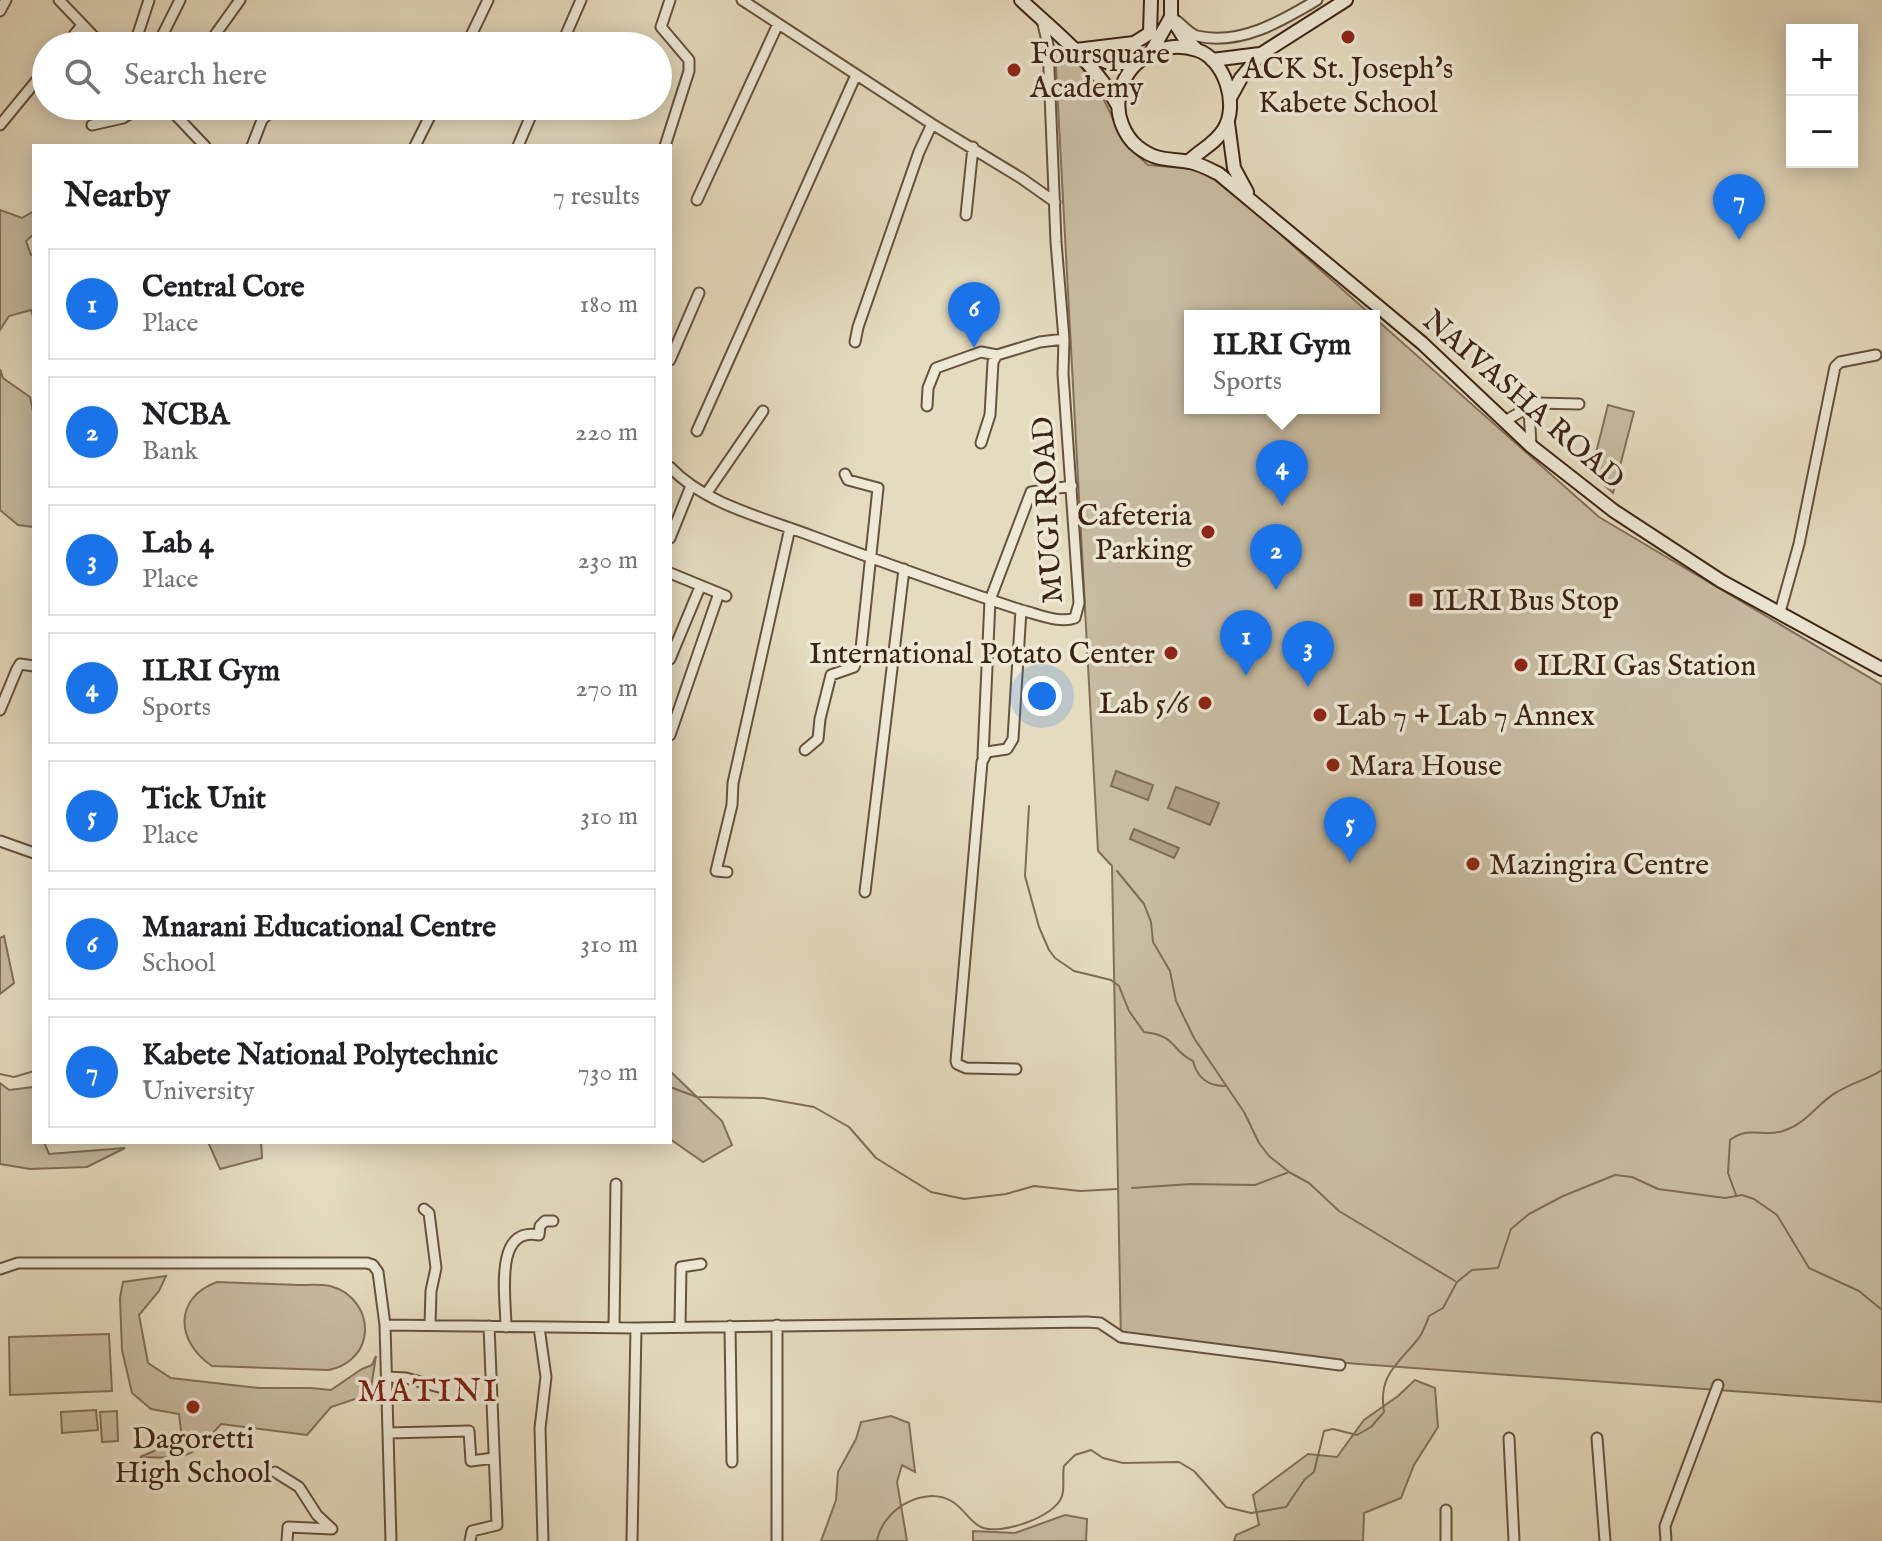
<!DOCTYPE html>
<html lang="en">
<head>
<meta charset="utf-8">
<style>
  :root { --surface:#fff; --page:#f6f6f6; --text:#202124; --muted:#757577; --line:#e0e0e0; --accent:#1a73e8 }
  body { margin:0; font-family:"IM FELL English",serif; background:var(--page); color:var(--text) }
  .controls { position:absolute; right:24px; top:24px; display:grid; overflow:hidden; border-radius:0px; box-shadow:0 4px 20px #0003 }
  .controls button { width:72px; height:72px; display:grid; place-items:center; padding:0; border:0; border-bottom:2px solid var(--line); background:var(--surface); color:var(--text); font:40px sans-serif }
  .you { position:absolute; left:1042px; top:696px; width:28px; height:28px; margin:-20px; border:6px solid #fff; border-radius:50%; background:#1a73e8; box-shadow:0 0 0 12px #1a73e833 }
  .badge { display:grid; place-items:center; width:52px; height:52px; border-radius:50%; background:var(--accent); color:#fff; font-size:26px; font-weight:700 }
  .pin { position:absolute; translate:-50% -66px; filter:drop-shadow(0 2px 4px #0008) }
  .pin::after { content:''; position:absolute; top:42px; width:28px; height:24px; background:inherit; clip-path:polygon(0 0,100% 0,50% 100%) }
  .popup { position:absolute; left:1184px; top:310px; width:196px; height:104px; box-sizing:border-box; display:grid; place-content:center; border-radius:0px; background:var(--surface); filter:drop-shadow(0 2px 6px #0005); font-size:26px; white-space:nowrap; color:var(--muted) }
  .popup b { font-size:30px; color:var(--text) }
  .popup::after { content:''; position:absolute; left:50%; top:100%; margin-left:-16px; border:16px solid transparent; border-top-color:var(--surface) }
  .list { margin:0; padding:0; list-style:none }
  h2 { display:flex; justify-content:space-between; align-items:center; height:104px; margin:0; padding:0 32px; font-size:34px }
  h2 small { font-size:26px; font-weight:400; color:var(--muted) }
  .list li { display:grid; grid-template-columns:52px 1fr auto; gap:24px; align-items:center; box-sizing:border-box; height:112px; margin:0 16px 16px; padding:0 16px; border:2px solid var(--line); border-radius:0px }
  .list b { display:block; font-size:30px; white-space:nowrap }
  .list p { margin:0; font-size:26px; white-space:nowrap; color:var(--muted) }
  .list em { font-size:26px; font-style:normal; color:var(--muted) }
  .icon { flex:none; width:44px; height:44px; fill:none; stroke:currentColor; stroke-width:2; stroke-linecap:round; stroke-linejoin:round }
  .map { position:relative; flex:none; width:1882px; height:1541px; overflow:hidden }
  .search { position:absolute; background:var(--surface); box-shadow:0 4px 20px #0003; left:32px; top:32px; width:640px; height:88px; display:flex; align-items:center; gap:20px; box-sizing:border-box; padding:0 28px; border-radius:44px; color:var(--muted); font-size:30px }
  .panel { position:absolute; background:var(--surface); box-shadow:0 4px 20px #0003; left:32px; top:144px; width:640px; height:1000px; border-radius:0px }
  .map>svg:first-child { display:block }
  .green { fill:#c8bca2; stroke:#82705a; stroke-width:2; fill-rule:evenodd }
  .water { fill:#ac9d84; stroke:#7f6d56; stroke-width:2 }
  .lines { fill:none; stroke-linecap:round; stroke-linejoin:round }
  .stream { stroke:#7f6d56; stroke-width:2 }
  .street-casing { stroke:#66523d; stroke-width:13 }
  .secondary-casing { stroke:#3c2412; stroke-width:16 }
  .street { stroke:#eee8d5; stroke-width:9 }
  .secondary { stroke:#eee8d5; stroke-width:12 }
  .poi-dot { fill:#8f2418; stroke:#eee8d5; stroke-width:3 }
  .labels { text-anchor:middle; stroke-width:7; stroke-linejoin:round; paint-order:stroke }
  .poi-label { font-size:30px; fill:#3c2412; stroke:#eee8d5; text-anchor:start }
  .street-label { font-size:30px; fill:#3c2412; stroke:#eee8d5 }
  .neighbourhood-label { font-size:32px; letter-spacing:2px; fill:#7a1f14; stroke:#eee8d5 }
</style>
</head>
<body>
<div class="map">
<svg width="1882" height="1541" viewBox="0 0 1882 1541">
  <rect width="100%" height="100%" fill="#e5dbbf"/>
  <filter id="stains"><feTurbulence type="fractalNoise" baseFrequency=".0025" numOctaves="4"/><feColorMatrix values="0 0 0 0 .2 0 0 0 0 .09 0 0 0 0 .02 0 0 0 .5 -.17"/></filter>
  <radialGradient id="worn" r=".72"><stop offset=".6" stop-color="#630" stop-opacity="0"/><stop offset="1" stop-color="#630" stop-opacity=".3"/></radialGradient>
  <path class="green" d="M1055,50L1079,64L1102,96L1126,145L1148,165L1197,169L1219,180L1599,517L1882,685V1402L1359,1364L1121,1343L1112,866L1098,851ZM1190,316H1374V408H1190Z
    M0,210L22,218L34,211V234L26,241L31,255L34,254V320L31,310L9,316L0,330Z
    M0,369L3,378L30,397L34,416V527L18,525L0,510Z
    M1608,405L1634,412L1613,493L1591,473Z
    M4,936L14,983L0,994V938Z
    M670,1071L722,1121L732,1145L703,1162L670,1139Z
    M0,1083L9,1090L34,1087V1142H44L49,1154L125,1148L87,1167L30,1169L0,1164Z
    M208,1142H261L262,1158L220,1169Z
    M166,1276L159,1291L139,1315L148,1363L171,1378L259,1388H311L331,1390L362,1369L372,1365L376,1356L370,1394L331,1407L307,1435L221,1424C189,1461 188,1458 140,1457L182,1439L179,1414L151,1409L132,1393L122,1350L120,1298L123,1282Z
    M217,1282C244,1283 272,1284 299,1285C309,1285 321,1284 330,1286C354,1292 369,1315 364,1338C361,1355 345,1367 329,1370L212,1366C176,1342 173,1298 217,1282Z
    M109,1334L112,1391L10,1395L9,1337Z
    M1415,1380L1435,1388L1438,1427L1414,1465L1401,1498L1364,1513L1363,1541H1234L1236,1535L1259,1525L1253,1495L1308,1454L1337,1457L1364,1420L1398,1396Z
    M96,1410L98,1430L62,1433L61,1412Z
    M117,1411L118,1441L102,1442L100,1412Z
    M891,1416L909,1423L915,1472L902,1465L897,1482L907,1541H821L836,1500L838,1472L856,1439L861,1422Z
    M1065,1515L1087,1519L1086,1541H973V1531L1015,1533Z"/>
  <path class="water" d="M1116,771L1153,785L1148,800L1111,786Z
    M1176,787L1219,803L1210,825L1168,808Z
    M1134,829L1179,848L1174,858L1130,839Z"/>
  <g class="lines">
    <path class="stream" d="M1029,806L1025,876L1039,927L1049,950L1055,958L1074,971L1111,980L1119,986L1129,1011L1144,1032C1178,1036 1170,1050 1193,1061C1197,1078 1209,1086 1225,1086
      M1117,871L1144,904L1151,922L1153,942L1170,971L1176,1001L1194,1038L1244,1112L1259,1143L1269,1156L1289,1172
      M0,1074L14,1077L34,1071
      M670,1087L697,1097L763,1098L814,1107L849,1127L876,1158L931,1192L964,1199L1006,1194L1034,1186L1080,1191L1117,1189
      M1132,1188L1191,1184L1255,1185L1289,1172L1309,1183L1339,1211L1455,1281
      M1736,1195L1728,1173L1730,1140C1751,1125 1761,1138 1783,1131C1808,1123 1817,1103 1837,1092C1852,1083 1868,1079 1882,1070
      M877,1541C882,1510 924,1484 953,1502C964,1509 970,1522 981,1527C999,1536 1056,1517 1062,1496C1065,1487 1062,1475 1064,1466L1075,1455L1091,1450L1103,1458L1123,1463L1179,1462L1194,1471L1226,1507L1251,1513L1286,1507L1305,1479L1314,1472L1324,1431L1333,1429L1357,1435L1371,1427L1384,1412C1378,1375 1397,1365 1418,1339C1423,1333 1426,1324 1429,1316L1443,1308L1457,1282L1472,1270L1498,1268L1511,1229L1529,1214L1563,1196L1615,1175L1632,1177L1658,1189L1725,1198L1742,1195L1754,1199L1777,1215L1809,1268L1859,1291L1882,1310"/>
    <g class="street-casing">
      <path id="street" d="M59,0L103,46
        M742,0L932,124L1021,178L1055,202
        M0,11L6,0
        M1177,21C1183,26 1190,34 1197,36C1240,46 1282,21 1317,0
        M65,46L82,25
        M134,46L149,0
        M157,46L180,0
        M207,46L240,0
        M466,46L488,0
        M561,46L581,0
        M167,106L205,146
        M0,125L46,69
        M92,125L123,118L143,106
        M252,146L262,120L276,106
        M415,146L435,106
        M518,146L535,106
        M665,146L689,71V60L661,27L670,0
        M697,200L778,24
        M966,215L973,147
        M855,342L858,327L919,152L932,124
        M670,360L699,293
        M927,406L928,388L936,368L981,352L997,355L1040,342L1064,339
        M1529,408L1531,446
        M1505,421L1536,403L1579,404
        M697,431L856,75
        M981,443L990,415L993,362L997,355
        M670,467C706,505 765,518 812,536C882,562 951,587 1021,610C1038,614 1059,624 1075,618L1079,603L1063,374L1064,339L1056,242L1048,45L1042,20
        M706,494L763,411
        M670,538L691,486
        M670,573L726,596
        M1780,612L1799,544L1835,367L1840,362L1876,355
        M670,659L700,587
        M0,710L17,669L20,664L34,666
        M670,735L719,593
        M805,750L818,739L820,719L831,675L854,667L861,649L878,488L848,480L845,474
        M983,756L990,600L1031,492L1072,486
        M0,841L34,853
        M727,872L716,871L732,805L733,783L790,528
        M865,892L904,569
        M1016,1069L966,1068L957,1064L956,1061L982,762L987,752L1007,749L1013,739L1021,610
        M424,1209L429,1213L436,1268L431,1291L430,1325
        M0,1269L18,1263H367L373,1265L378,1272L385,1325
        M730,1326L732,1462
        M506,1327C506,1298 493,1226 539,1235L540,1226L545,1221H553
        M539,1327L546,1377L540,1428L543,1541
        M614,1327L616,1184
        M680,1327L681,1267L701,1264
        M387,1377L406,1378L439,1387
        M388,1433L469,1431L471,1461L494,1458
        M1509,1438L1514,1541
        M1597,1438L1605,1541
        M275,1472L299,1487L317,1515L332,1529L288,1527L287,1541
        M391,1541L385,1325L636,1328L1087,1322L1100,1323L1121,1337L1340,1365
        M470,1541L472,1531L497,1525L489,1326
        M632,1541L636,1328
        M777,1541V1325
        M1446,1541V1510
        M1666,1541L1665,1526L1718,1385"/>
    </g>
    <g class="secondary-casing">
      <path id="secondary" d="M1021,0C1056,33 1095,62 1118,106
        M1171,17L1183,36L1197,50
        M1076,50L1134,43L1150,33L1151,0
        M1079,51L1109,63H1135
        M1150,54L1171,17V0
        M1212,60L1260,54
        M1230,98L1241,78L1261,54L1346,0
        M1228,123L1234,168L1247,192
        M1188,162C1200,150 1215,144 1224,129C1239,105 1225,59 1197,50C1161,38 1124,62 1119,98C1116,115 1124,136 1138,147C1157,162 1169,158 1190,162C1200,164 1209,169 1219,174L1422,343L1531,446L1614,511L1721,581L1882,669"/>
    </g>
    <use href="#street" class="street"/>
    <use href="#secondary" class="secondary"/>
  </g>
  <g class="poi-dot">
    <circle cx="1348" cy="37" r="8"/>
    <circle cx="1014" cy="70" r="8"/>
    <circle cx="1208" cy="532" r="8"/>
    <rect x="1408" y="592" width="16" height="16" rx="4"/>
    <circle cx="1171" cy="653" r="8"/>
    <circle cx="1521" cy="665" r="8"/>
    <circle cx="1205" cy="703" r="8"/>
    <circle cx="1320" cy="715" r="8"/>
    <circle cx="1333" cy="765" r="8"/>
    <circle cx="1473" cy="864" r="8"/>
    <circle cx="193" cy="1407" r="8"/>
  </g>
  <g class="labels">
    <g class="poi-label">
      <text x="1030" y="63">Foursquare<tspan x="1030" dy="34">Academy</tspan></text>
      <text x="1348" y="78" text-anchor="middle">ACK St. Joseph's<tspan x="1348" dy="34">Kabete School</tspan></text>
      <text x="1192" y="525" text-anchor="end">Cafeteria<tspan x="1192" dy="34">Parking</tspan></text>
      <text x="1432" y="610">ILRI Bus Stop</text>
      <text x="1155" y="663" text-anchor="end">International Potato Center</text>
      <text x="1537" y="675">ILRI Gas Station</text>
      <text x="1189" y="713" text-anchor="end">Lab 5/6</text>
      <text x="1336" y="725">Lab 7 + Lab 7 Annex</text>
      <text x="1349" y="775">Mara House</text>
      <text x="1489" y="874">Mazingira Centre</text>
      <text x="193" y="1448" text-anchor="middle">Dagoretti<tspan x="193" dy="34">High School</tspan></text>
    </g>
    <g class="street-label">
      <text transform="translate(1524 399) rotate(41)" y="10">NAIVASHA ROAD</text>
      <text transform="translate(1047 510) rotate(-93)" y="10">MUGI ROAD</text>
    </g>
    <g class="neighbourhood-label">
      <text x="428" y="1401">MATINI</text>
    </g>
  </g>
  <rect width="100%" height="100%" filter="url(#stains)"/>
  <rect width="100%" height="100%" fill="url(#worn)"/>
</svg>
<div class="controls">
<button>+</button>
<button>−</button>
</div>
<div class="you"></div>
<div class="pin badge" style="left:1246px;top:676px">1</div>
<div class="pin badge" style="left:1276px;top:590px">2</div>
<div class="pin badge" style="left:1308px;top:687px">3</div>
<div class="pin badge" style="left:1282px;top:506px">4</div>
<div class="popup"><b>ILRI Gym</b>Sports</div>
<div class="pin badge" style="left:1350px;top:863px">5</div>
<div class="pin badge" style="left:974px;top:348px">6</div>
<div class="pin badge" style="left:1739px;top:240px">7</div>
<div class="search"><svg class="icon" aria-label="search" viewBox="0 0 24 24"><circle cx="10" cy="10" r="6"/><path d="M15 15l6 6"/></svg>Search here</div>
<section class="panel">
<h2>Nearby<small>7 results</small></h2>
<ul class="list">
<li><span class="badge">1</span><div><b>Central Core</b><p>Place</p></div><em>180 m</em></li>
<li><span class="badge">2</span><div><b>NCBA</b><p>Bank</p></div><em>220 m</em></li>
<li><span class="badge">3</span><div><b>Lab 4</b><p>Place</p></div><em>230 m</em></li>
<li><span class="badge">4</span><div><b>ILRI Gym</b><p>Sports</p></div><em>270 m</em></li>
<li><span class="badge">5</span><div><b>Tick Unit</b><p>Place</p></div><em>310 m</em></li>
<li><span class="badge">6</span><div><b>Mnarani Educational Centre</b><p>School</p></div><em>310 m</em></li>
<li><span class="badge">7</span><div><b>Kabete National Polytechnic</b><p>University</p></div><em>730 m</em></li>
</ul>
</section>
</div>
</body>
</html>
